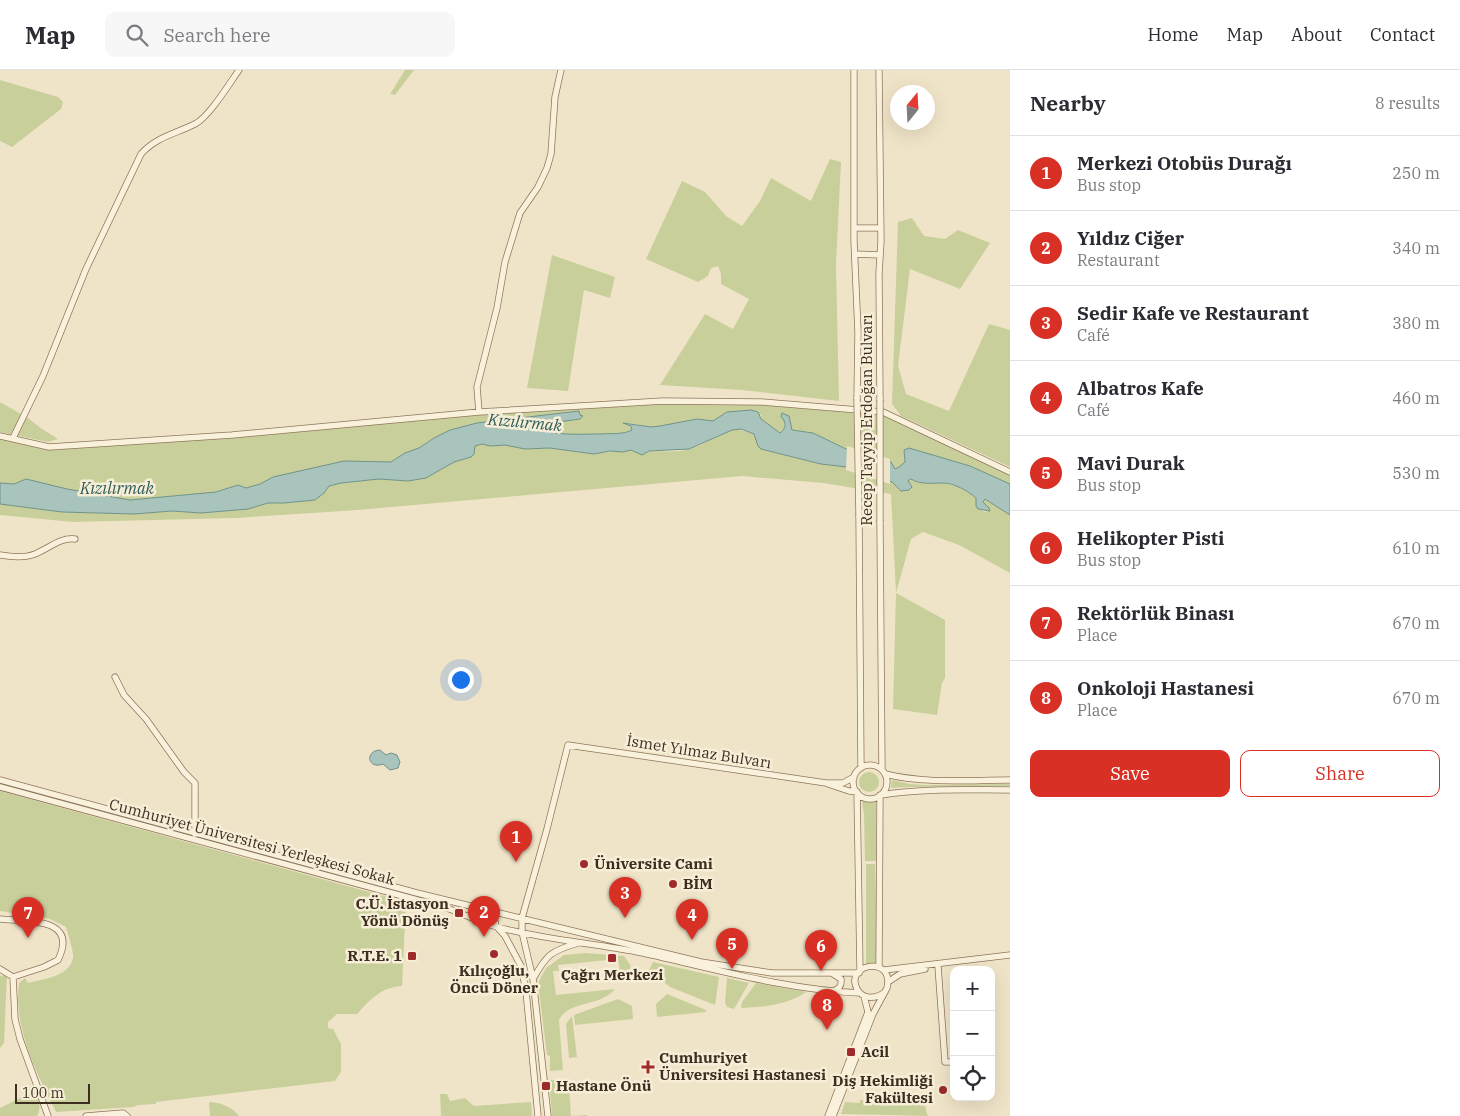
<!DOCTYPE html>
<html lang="en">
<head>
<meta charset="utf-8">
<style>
  :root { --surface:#fff; --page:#f7f7f7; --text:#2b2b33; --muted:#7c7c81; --line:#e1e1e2; --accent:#d93025 }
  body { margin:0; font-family:"IBM Plex Serif",serif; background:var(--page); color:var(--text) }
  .controls { position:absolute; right:15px; bottom:15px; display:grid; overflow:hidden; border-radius:10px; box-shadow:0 5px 20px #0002 }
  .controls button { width:45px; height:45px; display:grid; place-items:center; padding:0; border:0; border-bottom:1px solid var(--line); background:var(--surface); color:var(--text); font:25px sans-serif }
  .compass { position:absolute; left:890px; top:15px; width:45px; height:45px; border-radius:50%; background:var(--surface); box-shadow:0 5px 20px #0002; rotate:18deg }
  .scale { position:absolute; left:15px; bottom:12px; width:75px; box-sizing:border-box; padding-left:5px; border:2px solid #3d2e20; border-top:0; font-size:14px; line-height:18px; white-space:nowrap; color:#3d2e20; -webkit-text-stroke:4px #f7eed8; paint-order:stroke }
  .you { position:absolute; left:460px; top:609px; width:18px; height:18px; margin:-12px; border:4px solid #fff; border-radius:50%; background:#1a73e8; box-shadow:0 0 0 8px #1a73e833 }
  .badge { display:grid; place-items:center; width:32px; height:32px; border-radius:50%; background:var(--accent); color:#fff; font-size:16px; font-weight:700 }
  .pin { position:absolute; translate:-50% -41px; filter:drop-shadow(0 1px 2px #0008) }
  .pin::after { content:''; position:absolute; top:26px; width:18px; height:15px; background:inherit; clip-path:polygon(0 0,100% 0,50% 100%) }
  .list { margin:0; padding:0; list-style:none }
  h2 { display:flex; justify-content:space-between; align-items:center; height:65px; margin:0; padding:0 20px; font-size:21px }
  h2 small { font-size:16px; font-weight:400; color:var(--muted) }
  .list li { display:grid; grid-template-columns:32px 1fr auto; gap:15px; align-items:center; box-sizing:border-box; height:75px; padding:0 20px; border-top:1px solid var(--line) }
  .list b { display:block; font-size:19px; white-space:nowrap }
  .list p { margin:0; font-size:16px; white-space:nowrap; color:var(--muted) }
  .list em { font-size:16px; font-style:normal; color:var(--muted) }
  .actions { display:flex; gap:10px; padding:15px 20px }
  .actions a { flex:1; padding:11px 0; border:1px solid var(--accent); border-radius:10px; text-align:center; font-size:18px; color:var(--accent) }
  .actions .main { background:var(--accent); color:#fff }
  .icon { flex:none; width:28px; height:28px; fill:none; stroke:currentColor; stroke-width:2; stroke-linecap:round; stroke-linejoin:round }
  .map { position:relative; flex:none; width:1010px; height:1046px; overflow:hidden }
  header { display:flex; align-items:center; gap:30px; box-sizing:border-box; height:70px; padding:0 25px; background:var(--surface); border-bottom:1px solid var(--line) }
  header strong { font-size:24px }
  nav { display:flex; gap:28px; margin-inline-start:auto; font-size:18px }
  .search { width:350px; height:45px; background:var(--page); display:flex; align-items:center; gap:12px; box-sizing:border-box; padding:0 18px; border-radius:10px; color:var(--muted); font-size:19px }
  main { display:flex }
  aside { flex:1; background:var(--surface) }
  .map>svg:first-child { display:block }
  .green { fill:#c9cf9b }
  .water { fill:#a9c4bc; stroke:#6f938a }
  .pier { fill:#f0e4c8 }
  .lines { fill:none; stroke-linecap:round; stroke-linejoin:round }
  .minor-casing { stroke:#8d765c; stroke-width:7 }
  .minor { stroke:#faf1dc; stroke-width:5.5 }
  .minor-bridge-casing { stroke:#8d765c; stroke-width:7; stroke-linecap:butt }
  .minor-bridge { stroke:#faf1dc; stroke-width:5.5 }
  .poi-dot { fill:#9e2a2b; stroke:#f7eed8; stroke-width:2 }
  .labels { text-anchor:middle; stroke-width:5; stroke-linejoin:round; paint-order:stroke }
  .street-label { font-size:15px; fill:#3d2e20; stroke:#f7eed8 }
  .poi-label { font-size:15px; font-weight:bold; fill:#3d2e20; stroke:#f7eed8; text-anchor:start }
  .water-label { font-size:16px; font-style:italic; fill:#2f5d5a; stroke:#f7eed8 }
</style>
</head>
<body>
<header>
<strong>Map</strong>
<div class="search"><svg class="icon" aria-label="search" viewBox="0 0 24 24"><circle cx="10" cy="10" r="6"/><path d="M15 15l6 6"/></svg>Search here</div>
<nav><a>Home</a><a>Map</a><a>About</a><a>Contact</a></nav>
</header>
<main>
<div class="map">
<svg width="1010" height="1046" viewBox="0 0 1010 1046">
  <rect width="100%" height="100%" fill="#f0e4c8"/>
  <path class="green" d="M405,0H414L395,25L390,24Z
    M0,10L58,27L63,32L61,39L12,77L0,71Z
    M830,89L841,92L836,195L839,331L742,320L660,315L705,244L733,259L749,229L721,214V204L718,196L711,198L708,206L698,212L646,189L682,111L705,122L726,146L742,156L760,131L771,108L811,131Z
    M912,148L924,166L945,169L958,160L990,173L960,219L910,199L898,296L906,324L949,341L989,254L1010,260V397L901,346L892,334L898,152Z
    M552,185L615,207L610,228L584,220L568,321L527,318Z
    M0,332L28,348L42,359L58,369L48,372L0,362Z
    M663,334L761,335L883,345L1010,405V414L970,396L909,378L904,384L905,392L899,397L895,399L888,391L846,379L817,365L809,362L792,360L784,349L785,357L780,363L761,349V345L731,342H727L713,351L697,349L660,356L652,357L628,353L625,354L631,356L632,360L621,363L580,365H568L537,359L536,355L540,354L580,349L579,342L450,360L434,368L419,378L405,383L391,393L344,391L273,407L260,414L246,418L238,415L216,422L130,430L67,419L26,409L14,414L0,413V369L49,380L480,345Z
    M737,359L754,364L765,380L821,394L847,397L892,412L901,421L911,409C923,417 934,411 947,414C957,415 968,422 976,428L978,439L986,442L989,438L983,432L985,429L1010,445V503L959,475L923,462L911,469L896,523L945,550V608L942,613L937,645L893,639L896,523L891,424L823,413L742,406L358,440L236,448L73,452L0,445V434L62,442L134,444L172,441L201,443L235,440L252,438L268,433H284L315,430L324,423L329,416L341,413L379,409L408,411L426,408L454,392L471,387L474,384V376L482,374L489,376L505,375L525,379L550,378L594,384L631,379L638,383C655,379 673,384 689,379C706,375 720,361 737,359Z
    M859 712a10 10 0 1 1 20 0a10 10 0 1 1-20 0Z
    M892,710L910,714L925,715L1010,714V716L909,717L891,718Z
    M0,721L406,832L402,916C381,917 370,930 357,944H337L328,952V958L333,959L341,974V1002L335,1011L156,1032V1034L138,1035L133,1037L56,1042C37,1004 13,957 19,913L25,908L28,913C43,909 69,907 73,888C74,882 68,864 66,857L50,849L0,841Z
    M862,731H876V791H865L864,745Z
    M866,794H875L877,845L876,895H866Z
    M586,883L624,886L631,896L626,908H621L618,889L558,895L559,901H553L556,925L615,919C601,937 569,930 559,950L563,1000L550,1001V986L547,985L538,913L546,898L564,885Z
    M653,892L719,907L715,935L670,917L649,900Z
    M7,905L4,973L0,978V906Z
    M727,908L749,913L734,939L727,937L725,933Z
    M756,913L806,922C788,935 763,937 741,938L742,932Z
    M667,924L706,940V942L657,947L656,934Z
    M618,929L632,936L633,949L575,955L574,945Z
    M572,946L577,987L569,988L566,954Z
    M549,1010H565V1017H569L571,1046L587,1045V1046H552Z
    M34,1021C39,1030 42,1037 37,1046H0V1038Z
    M440,1024H447L450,1031L465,1028L474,1036L531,1032L532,1046H441Z
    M860,1030L924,1031L927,1044L929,1046L841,1044L845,1032L860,1033Z
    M209,1032C220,1032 232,1037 239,1046H210Z"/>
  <path class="water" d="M751,340L758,342L761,349L780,363C786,359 787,352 781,347L782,343L789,346L792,360L813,363L846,379L891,392L895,399L899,397L905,392L904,380L909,378L970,396L1010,414V445L985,429L983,432L989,438L990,441L978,439L976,436V428C968,421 954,413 943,413C931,413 921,415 911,409L908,411L912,417L909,420L901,421L892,412L847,397L821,394L761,379L758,376L754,364L741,359L732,360L689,379L649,381L642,385L631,380L623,382L610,381L594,384L550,378L525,379L505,375L490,376L482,374L475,376L474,384L471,387L454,392L426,408L408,411L379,409L341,413L329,416L324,423L315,430L284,433H268L248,439L201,443L172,441L134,444L62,442L0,434V413L14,414L26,409L67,419L130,430L216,422L238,415L246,418L260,414L273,407L344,391L391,392L405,383L419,378L434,368L450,360L477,353L579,341L580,345L583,346L580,349L536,355L537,359C559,366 579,364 601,364C611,363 622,365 632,360L631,356L623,353L651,357L660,356L697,349L713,351L727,342Z
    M380,680L386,685L391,683L397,685L400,692L398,698L390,700L383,694C368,700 364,681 380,680Z"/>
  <path class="pier" d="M847,376L890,389V414L846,400Z"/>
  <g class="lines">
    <g class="minor-casing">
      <path id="minor" d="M854,0V171L858,262L857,329
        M879,0L881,171L879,203L880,330
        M855,158H881
        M856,184L880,185
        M479,342L477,317L497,238L505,192L520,143L538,117L547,98L551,84L555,27L561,0
        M0,366L49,377L232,365L479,342L663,331L762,332L883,342L1010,402
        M13,368L43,306L86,199L141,84C156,67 175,64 195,54C209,47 229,14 239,0
        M859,446L861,698
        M880,452L882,700
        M0,485C11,487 25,488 35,484C48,479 60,467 75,469
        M115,607L124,625L146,649L184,702L195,713V764
        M853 712a17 17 0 1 1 34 0a17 17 0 1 1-34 0Z
        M885,704C926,714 968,710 1010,710
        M0,710L417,823L701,892L772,903H859
        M828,714L849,721L857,722
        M0,717L447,838C463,844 480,852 497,857C545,870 595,873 643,883C715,899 787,920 860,923
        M857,722L860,901
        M881,725C923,718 967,720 1010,720
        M493,843L496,856L505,866L521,896L526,921L538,1046
        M0,849C28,852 79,847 58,890L44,897L13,907
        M938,896L945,992H954
        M879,897L880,725
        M0,899L13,907L15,949L20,969L48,1046
        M884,900L1010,885
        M533,909C547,884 551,881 578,873
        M888,912L900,904L925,899
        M833,921C839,919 842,916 841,909L833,904
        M86,1046L123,1043L127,1046
        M548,1046L533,909L522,862V848L547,759L568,675L826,713H843L854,707
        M828,1046L868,942L864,926
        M833,1046L873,944L887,918C895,885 844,893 857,919C863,930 876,929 885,922"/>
    </g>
    <use href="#minor" class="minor"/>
    <g class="minor-bridge-casing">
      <path id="minor-bridge" d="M857,329L859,446
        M880,452V330"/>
    </g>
    <use href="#minor-bridge" class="minor-bridge"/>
  </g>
  <g class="poi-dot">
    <circle cx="584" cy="794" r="5"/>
    <circle cx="673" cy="814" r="5"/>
    <rect x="454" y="838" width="10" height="10" rx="2.5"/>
    <circle cx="494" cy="884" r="5"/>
    <rect x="407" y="881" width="10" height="10" rx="2.5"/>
    <rect x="607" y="883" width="10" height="10" rx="2.5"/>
    <rect x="846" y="977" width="10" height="10" rx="2.5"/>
    <path d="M645.5 989.5h5v5h5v5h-5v5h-5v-5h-5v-5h5z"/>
    <rect x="541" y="1011" width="10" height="10" rx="2.5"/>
    <circle cx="943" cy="1020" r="5"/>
  </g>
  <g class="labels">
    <g class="street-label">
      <text transform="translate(867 350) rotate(-90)" y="5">Recep Tayyip Erdoğan Bulvarı</text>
      <text transform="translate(699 682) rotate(9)" y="5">İsmet Yılmaz Bulvarı</text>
      <text transform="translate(252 772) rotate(15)" y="5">Cumhuriyet Üniversitesi Yerleşkesi Sokak</text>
    </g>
    <g class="poi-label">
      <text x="594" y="799">Üniversite Cami</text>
      <text x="683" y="819">BİM</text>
      <text x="449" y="839" text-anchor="end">C.Ü. İstasyon<tspan x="449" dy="17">Yönü Dönüş</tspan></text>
      <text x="402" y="891" text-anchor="end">R.T.E. 1</text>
      <text x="494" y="906" text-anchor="middle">Kılıçoğlu,<tspan x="494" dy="17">Öncü Döner</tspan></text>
      <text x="612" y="910" text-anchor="middle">Çağrı Merkezi</text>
      <text x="861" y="987">Acil</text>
      <text x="659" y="993">Cumhuriyet<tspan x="659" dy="17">Üniversitesi Hastanesi</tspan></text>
      <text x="933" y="1016" text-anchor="end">Diş Hekimliği<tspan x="933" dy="17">Fakültesi</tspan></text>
      <text x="556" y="1021">Hastane Önü</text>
    </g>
    <g class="water-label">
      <text transform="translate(525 352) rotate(5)" y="6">Kızılırmak</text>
      <text x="117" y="424">Kızılırmak</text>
    </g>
  </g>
</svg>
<div class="controls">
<button>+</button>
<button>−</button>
<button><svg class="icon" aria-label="locate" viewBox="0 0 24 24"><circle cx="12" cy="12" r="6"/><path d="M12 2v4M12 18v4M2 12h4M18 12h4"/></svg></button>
</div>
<svg class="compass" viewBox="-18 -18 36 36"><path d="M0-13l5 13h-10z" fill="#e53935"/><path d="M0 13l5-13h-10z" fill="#7c7c81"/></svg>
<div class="scale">100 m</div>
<div class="you"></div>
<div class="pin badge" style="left:516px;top:792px">1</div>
<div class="pin badge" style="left:484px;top:867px">2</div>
<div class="pin badge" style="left:625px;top:848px">3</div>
<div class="pin badge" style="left:692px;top:870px">4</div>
<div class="pin badge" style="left:732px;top:899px">5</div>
<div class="pin badge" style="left:821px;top:901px">6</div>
<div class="pin badge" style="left:28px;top:868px">7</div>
<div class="pin badge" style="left:827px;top:960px">8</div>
</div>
<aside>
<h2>Nearby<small>8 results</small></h2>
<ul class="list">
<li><span class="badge">1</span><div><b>Merkezi Otobüs Durağı</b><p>Bus stop</p></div><em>250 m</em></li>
<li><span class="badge">2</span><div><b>Yıldız Ciğer</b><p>Restaurant</p></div><em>340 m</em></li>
<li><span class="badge">3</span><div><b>Sedir Kafe ve Restaurant</b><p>Café</p></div><em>380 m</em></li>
<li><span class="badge">4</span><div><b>Albatros Kafe</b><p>Café</p></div><em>460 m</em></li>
<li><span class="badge">5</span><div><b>Mavi Durak</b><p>Bus stop</p></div><em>530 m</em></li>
<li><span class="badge">6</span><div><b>Helikopter Pisti</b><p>Bus stop</p></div><em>610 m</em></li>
<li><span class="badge">7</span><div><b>Rektörlük Binası</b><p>Place</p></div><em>670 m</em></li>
<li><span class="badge">8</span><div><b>Onkoloji Hastanesi</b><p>Place</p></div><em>670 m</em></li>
</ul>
<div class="actions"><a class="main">Save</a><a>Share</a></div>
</aside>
</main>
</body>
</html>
